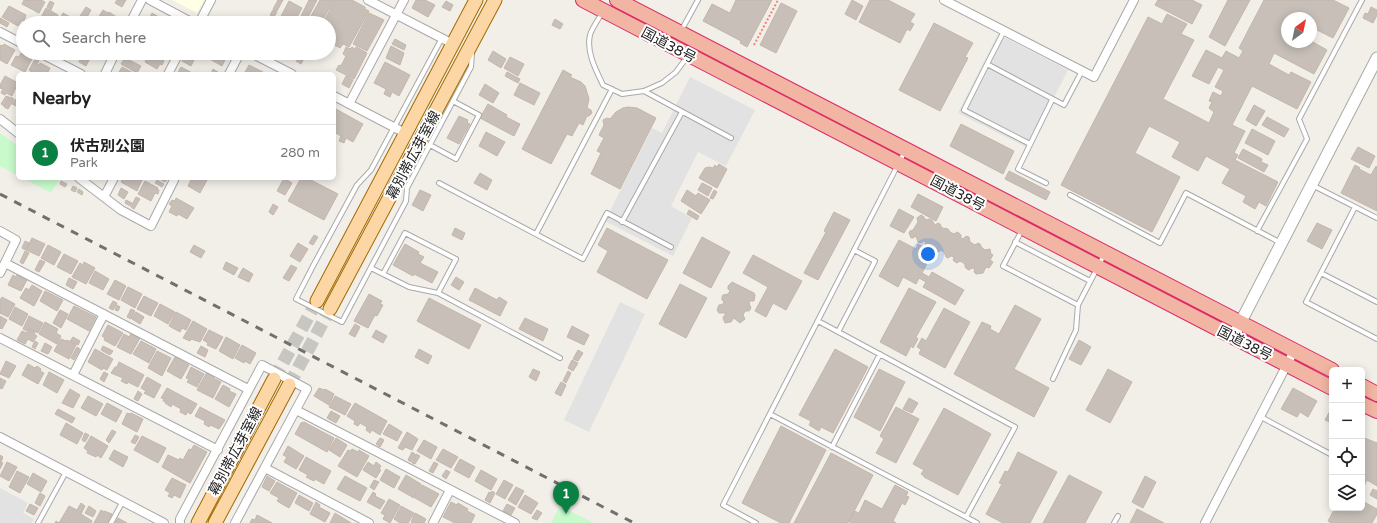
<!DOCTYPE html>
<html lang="en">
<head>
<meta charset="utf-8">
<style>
  :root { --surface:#fff; --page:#f6f6f6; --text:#222; --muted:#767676; --line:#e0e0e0; --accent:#0b8043 }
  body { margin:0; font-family:"Varela Round","Noto Sans JP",sans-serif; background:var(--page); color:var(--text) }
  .controls { position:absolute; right:12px; bottom:12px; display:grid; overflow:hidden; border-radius:6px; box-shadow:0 2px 10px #0003 }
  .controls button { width:36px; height:36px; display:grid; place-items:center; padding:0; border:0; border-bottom:1px solid var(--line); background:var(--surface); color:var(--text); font:20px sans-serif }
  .compass { position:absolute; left:1281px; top:12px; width:36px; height:36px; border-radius:50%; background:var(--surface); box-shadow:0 2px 10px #0003; rotate:33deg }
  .you { position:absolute; left:928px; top:254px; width:14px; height:14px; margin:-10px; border:3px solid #fff; border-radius:50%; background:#1a73e8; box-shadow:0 0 0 6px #1a73e833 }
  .badge { display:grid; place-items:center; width:26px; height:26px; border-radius:50%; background:var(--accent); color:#fff; font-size:13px; font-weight:700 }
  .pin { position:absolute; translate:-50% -33px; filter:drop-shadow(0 1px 2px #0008) }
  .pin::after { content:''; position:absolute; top:21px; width:14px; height:12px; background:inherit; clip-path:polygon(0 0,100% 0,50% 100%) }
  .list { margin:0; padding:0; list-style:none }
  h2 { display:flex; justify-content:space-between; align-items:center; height:52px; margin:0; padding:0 16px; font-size:17px }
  h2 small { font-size:13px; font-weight:400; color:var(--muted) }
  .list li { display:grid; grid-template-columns:26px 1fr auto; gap:12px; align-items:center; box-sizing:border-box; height:56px; padding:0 16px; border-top:1px solid var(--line) }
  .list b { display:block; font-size:15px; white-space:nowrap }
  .list p { margin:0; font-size:13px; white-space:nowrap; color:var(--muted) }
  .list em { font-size:13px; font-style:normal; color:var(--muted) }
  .icon { flex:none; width:22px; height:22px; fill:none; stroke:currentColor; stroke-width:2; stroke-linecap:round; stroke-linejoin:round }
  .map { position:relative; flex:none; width:1377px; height:523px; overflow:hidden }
  .search { position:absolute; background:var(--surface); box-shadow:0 2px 10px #0003; left:16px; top:16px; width:320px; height:44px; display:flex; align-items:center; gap:10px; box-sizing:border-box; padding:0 14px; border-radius:22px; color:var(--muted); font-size:15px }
  .panel { position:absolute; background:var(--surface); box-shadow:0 2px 10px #0003; left:16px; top:72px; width:320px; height:108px; border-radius:6px }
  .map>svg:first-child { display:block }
  .education { fill:#ffffe5 }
  .park { fill:#c8facc }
  .parking { fill:#e2e2e2 }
  .building { fill:#c7bfb8; stroke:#c4b6ab }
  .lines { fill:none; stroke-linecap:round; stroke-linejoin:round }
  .primary-tunnel { stroke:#c8c6c1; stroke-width:13; stroke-dasharray:13 6; stroke-linecap:butt }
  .service-casing { stroke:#a9a9a9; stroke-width:6 }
  .minor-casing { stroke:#a9a9a9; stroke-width:10 }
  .tertiary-casing { stroke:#a9a9a9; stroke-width:13 }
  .primary-casing { stroke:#a06b00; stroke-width:15 }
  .trunk-casing { stroke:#dc2a67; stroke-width:16 }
  .path { stroke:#fa8072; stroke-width:2; stroke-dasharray:2 2; stroke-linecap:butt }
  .service { stroke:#fff; stroke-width:4 }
  .minor { stroke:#fff; stroke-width:8 }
  .tertiary { stroke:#fff; stroke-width:11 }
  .primary { stroke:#fcd6a4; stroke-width:13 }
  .trunk { stroke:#f2b4a3; stroke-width:14 }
  .rail { stroke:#707070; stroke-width:3; stroke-dasharray:8 8; stroke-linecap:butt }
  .labels { text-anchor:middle; stroke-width:4; stroke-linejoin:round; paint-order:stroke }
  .street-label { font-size:14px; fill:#222; stroke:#fff }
</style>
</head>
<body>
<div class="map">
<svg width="1377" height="523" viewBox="0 0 1377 523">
  <rect width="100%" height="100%" fill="#f2efe9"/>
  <path class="education" d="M172,0H204L197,13Z"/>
  <path class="park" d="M0,133L18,146V176L0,166Z
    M23,178H60L51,193Z
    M560,506L594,523H551Z"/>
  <path class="parking" d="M998,34L1068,70L1028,148L958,113Z
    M690,77L755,110L726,166L698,152L671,206L692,218L673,256L605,221L652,128L662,133Z
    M620,302L645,314L589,432L564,420Z
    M0,488L28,503L23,513L34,519L32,523H0Z"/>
  <path class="building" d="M24,0H41L45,2L39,13L22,4Z
    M117,0H126L122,7L115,3Z
    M278,0H283L277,11L273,9Z
    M309,0H317L305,23H297L295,21L294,23H281L278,22L289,1L302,8L297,17L300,18Z
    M320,0H334L321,23H307Z
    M335,0H352L365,7V9L369,11L349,47L343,44L340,48L329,42V23H323Z
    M416,0H425L435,5L428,17L412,8Z
    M736,0H772L747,47L740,43L741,41L703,21L712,4L730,13Z
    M852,0L863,6L856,20L845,14Z
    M870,0H888L915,14L910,22L914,24L910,31L907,29L900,43L859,22Z
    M1158,0H1192L1202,5L1192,24L1155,5Z
    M1228,0H1250L1225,46L1209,37Z
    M1264,0H1333L1349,8L1333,38L1311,27V18H1287V42L1311,41L1327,50L1314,74L1274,53L1269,64L1289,75L1291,72L1311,82L1297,109L1252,86L1232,125L1245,131L1234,153L1238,155L1235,160L1278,182L1266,206L1259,202L1255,209L1243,202L1246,196L1222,183L1230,169L1206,156L1198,171L1172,157L1180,142L1149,126L1135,153L1180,177L1152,232L1061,185L1148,17L1162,24L1167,14L1187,24L1181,34L1194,40L1163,99L1209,123L1214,112L1209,108L1212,102L1209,101L1213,92L1221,96L1223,91L1215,87L1224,70L1218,67L1209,84L1192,76L1206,50L1222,58L1226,51L1239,58L1243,51L1239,48Z
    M50,1L54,3L51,10L47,7Z
    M446,1L453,5L450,11L442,7Z
    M781,3L797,11L776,53L760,45Z
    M9,6L26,15L24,21L22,20L18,26L2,17Z
    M86,7L91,10L86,19L80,16Z
    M1371,7L1377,10V15L1373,23L1363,18L1365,13L1368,14Z
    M46,8L58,15L54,22L56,23H38Z
    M103,10L108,13L109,12L118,18L115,23H95Z
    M273,10L277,12L274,17L270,15Z
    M63,13L76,20L75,23H58Z
    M152,13L164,20L163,23H147Z
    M369,13L384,20L367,51L353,44Z
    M270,16L273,18L270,22L267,21Z
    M0,18L9,23L7,27L0,23Z
    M79,18L87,23H77Z
    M555,19L563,24L560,29L552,25Z
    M934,23L973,43L965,57L968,58L940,111L899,90Z
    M395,39L406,45L404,50L392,44Z
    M4,44L15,50L7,64L0,60V46L1,45L3,46Z
    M391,46L404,53L400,65L386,58Z
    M346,47L350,49L352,47L355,49L356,47L367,53L354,79L336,70L339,65L341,66L346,56L343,54Z
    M493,51L506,59L501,68L488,60Z
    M21,53L32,59L25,72L11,65L16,56L19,57Z
    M78,53H92L88,59Z
    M133,53H146L143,58Z
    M150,53H160L165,55L162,59L164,61L162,65L160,64L157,69L145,62Z
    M187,53L195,58L191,66L182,61Z
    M192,53H209L205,60Z
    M210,53H226L228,54L222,66L208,58Z
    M300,53L306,55L301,64L296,61Z
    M82,56L89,60L86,66L79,62Z
    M510,57L524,64L518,76L504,68Z
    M125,58L141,66L137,73L121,64Z
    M35,59L39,61L37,64L39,65L40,63L50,68L47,74H30L31,71L29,70Z
    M385,62L410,75L399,96L392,92L390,97L384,94L386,89L374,83Z
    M249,65L263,72L262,74H244Z
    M122,67L135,74H118Z
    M181,67L194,74H177Z
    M213,69L221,74H211Z
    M563,70L572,75L570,77L581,82L585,86L589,99L587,108L591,110L592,113L589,116H587L583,125L579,123L572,136L567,134L551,164L522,149Z
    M507,72L520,79L518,83L505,76Z
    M5,76L18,83L12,96L6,93L5,95L1,93L3,89L0,88V85Z
    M346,76L353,80L349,88L342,84Z
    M520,83L540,93L534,105L514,95Z
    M485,84L499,93L493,103L479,95Z
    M6,96L9,97L4,106L1,104Z
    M10,97L14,99L8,109L4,107Z
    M16,99L18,100L16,106L12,104Z
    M488,104L507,115L506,117L520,124L514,136L480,118Z
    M1254,105L1265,111L1256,126L1246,120Z
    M628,107L637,108L656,118L620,189L591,174L601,153L597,151L604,138L599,135L604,125L603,120L607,118L610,119L616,112L623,108Z
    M334,108L363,124L353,142L346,138L344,143L339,141L341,136L334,132Z
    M459,116L468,120L467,123L470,124L459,144L447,138Z
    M1267,117L1289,129L1284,137L1262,125Z
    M961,124L1014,151L1003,174L950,146Z
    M1252,129L1275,141L1268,155L1245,143Z
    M486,132L505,142L497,156L479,146Z
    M1358,147L1375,156L1369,168L1351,159Z
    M1243,149L1262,159L1261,162L1268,165L1264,172L1238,158Z
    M719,164L727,169L717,188L699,178L705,168L709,167L713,168L715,165L717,167Z
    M1355,165L1360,168L1359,169L1371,175L1376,166L1377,167V211L1341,193Z
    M1009,171L1050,192L1046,200L1005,179Z
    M480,173L492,180L487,190L474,183Z
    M123,178H139L142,180L137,191L121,182Z
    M158,178H168L165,182Z
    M192,178H203L207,180L200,193L188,186Z
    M284,178L292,183L285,195L277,191Z
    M301,178H307L338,194L324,220L288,201Z
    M157,180L164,184L162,187L155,183Z
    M61,181L67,184L65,187L60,184Z
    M145,181L158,188L157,189L159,190L158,194L155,193L151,201L138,194Z
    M702,183L712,188L708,196L698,190Z
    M73,186L77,188L75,192L71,190Z
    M121,188L128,192L124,199L118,195Z
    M79,189L83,192L82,195L77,192Z
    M420,190L431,195L423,211L412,205Z
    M687,190L696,196L698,193L710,200L701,214L681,201Z
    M714,190L717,192L713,199L710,198Z
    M918,194L943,207L936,221L911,207Z
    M136,197L140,199L134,209L131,207Z
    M176,198L194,208L187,219L178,214L177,216L169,212L172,206L169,204L172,200L175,201Z
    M126,200L132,203L130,206L125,203Z
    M273,204L278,207L273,215L269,212Z
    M899,209L914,217L904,233L890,226Z
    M689,210L699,216L697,220L687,214Z
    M834,212L850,220L818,280L804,273L826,232L824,231Z
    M921,215L923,216L926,220L929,219L932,220L935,225L938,223L940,224L942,228L948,229L950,232L954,234L957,232L959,233L961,235V238L963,239L966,236L969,237L970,242L975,245L978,243L980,244L982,248L985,250L990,249L991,254L993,255L990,260L993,262L989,268L986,267L983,273L976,274L974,272L975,269L972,268L969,270L967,269L965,267V264L960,261L957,263L955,262L953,260L954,257L951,256L948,258L946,257L944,252L941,250L938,252L935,251L932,245L929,247H927L925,245L926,241H924L921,243L918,242L916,236L913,238H911L909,233L910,231L913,230L918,222L917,218Z
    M1317,223L1332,230L1322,249L1307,241Z
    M455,228L465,233L462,240L452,235Z
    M607,228L668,260L647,299L597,272L608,251L598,245Z
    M314,235L318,237L313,245L309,243Z
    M702,237L730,252L711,288L683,273Z
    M32,238L45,244L39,256L26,250Z
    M899,240L916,249L918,244L933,252L922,273L929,277L932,272L964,290L955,305L923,287L926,282L919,278L916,284L903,277L898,287L879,276Z
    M25,241L29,243L25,250L22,248Z
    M298,243L308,249L300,262L290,256Z
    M405,244L419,252L418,254L424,257L420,263L438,272L432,283L414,274L413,276L393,265Z
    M48,245L61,252L54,265L41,258Z
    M194,245L205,251L201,258L190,252Z
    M25,251L29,253L23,264L20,262Z
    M64,254L78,261L71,274L57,267Z
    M753,255L802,281L786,310L773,303L766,317L755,311L768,287L743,273Z
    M40,260L45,262L39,272L35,270Z
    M84,262L95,268L86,284L72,277L80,263L83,265Z
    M226,262L238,268L234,275L223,269Z
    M291,265L297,268L289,281L283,278Z
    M243,268L253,274L249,282L238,277Z
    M95,271L109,279L103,290L89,283Z
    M13,275L16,277L17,275L27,280L21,291L8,285Z
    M456,277L464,282L459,290L451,285Z
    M69,278L77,282L73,289L66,285Z
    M115,280L126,286L119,300L107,294Z
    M732,282L754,293L755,295L754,301H750L749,303L751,308L749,311H745L743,315L745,319L740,323L734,318L731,322L725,323L723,318L726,313H719L717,310L719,305L723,304L724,302L722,300V297L723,295L728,294L730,291L728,289V286Z
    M680,284L707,298L686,338L659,324Z
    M32,285L42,291L34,306L20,298L26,288L29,290Z
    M128,287L142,294L135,308L121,300Z
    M475,288L497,300L499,297L507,302L500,316L469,300Z
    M909,288L936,302L916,337L918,339L913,348L911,346L906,356L880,342Z
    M45,291L63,300L57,311L40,301Z
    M369,294L382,301L380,304L383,305L377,316L375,315L368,328L354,321Z
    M144,296L158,303L151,316L137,309Z
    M2,297L15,304L8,317L0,313V300Z
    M429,298L481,325L469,349L417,321Z
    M113,301L117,303L113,310L109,308Z
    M160,304L175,312L168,324L154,316Z
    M117,305L120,307L118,311L115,310Z
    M1015,305L1041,319L1014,369L1049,388L1034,417L954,374L982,322L991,326L990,329L999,334Z
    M74,306L96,317L89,331L67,319Z
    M15,307L28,314L22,326L9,319Z
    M944,308L970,322L945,368L919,354L921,349L917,347L922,338L926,341Z
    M131,309L135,311L131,319L127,317Z
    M60,310L68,314L61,328L53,323Z
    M136,312L144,317L140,324L132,319Z
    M176,312L191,320L186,330L182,328L180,332L169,326Z
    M0,316L7,320L2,329L0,328Z
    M29,316L43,323L38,333L29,328L27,331L23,329Z
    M525,318L548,329L543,341L519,329Z
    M193,321L207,329L200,342L191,339L190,341L183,338Z
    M45,322L58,329L56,333L61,336L57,344L39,334Z
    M355,324L360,327L355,337L349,334Z
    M108,325L123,333L115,346L104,340L105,338L102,336Z
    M572,326L589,335L584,345L567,337Z
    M29,329L35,332L34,334L37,336L33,342L28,339L25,344L17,340L22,331L27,333Z
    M209,330L223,337L216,349L207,345L208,343L203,340Z
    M376,330L387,336L383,343L372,337Z
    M132,332L135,333L134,335L140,338L131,354L117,347L124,334L129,337Z
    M73,337L80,341L78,345L70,341Z
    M226,337L240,345L233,359L219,351Z
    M61,339L66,341L67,340L76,345L69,359L54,351Z
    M1079,340L1091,347L1081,365L1069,359Z
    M35,341L38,343L35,349L32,347Z
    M141,341L156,349L149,363L133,354Z
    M45,343L52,347L48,354L41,351Z
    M242,345L256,353L250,364L245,361L244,363L235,358Z
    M103,346L113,351L110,355L101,350Z
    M201,346L208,350L205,357L197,353Z
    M77,347L80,349L74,360L71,358Z
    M95,349L113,359L107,370L103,368L102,370L88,362Z
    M419,349L432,356L428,364L415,357Z
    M835,349L868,367L833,433L821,427L819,431L809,425L811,421L799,415Z
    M578,350L583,353L578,361L573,359Z
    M157,351L171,358L162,376L148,368Z
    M175,357L189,365L181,379L167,371Z
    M572,360L578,363L573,371L568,368Z
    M6,361L16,366L9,378L0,374Z
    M119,362L144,375L138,387L128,382L127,384L121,381L123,378L111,373L115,367H117Z
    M28,364L35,368L37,366L41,369L40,371L44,373L38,384L22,375Z
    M191,367L204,374L197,387L187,382L189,379L186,378Z
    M533,369L540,372L536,381L529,377Z
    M879,369L905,382L880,431L854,417Z
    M1108,369L1132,382L1110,423L1086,410Z
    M568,371L571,373L566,383L563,381Z
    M49,372L64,380L57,393L43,385Z
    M104,372L108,374L104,382L100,379Z
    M207,372L214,376L213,378L221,382L213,398L197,390Z
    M147,377L161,385L154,398L144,393L146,391L141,388Z
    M0,378L6,381L2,389L0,388Z
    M561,382L566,385L561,396L555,393Z
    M223,385L230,389L229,391L236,394L229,407L215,399Z
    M167,388L197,404L191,414L187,412L186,415L180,412L181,409L172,404L171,407L165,403L166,402L163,401L164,399L161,398Z
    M319,388L324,390L325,389L334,394L329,405L314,396Z
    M1293,388L1317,401L1308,417L1300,412L1297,417L1281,409Z
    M70,389L80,395L73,408L62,403Z
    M138,391L142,394L138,401L134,399Z
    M88,396L103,404L96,416L81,408Z
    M335,396L351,404L345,415L329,407Z
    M909,398L918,403L912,413L903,409Z
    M107,403L122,411L116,422L101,414Z
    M355,403L387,421L380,435L372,430L370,433L366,430L367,427L360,423L358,426L354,424L355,421L347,416Z
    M200,407L225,420L219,429L210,425L209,427L204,424L205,421L195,416Z
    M896,407L919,419L896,463L876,453L884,439L880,436Z
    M944,408L991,434L958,495L924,477V476L921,474L924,470L913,464Z
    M58,409L75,418L72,423L55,414Z
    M331,411L340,416L336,423L327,418Z
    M1330,411L1332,412V423L1325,420Z
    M127,413L130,414L131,413L143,419L137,432L122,424Z
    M304,422L334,438L327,452L295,434L301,423Z
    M66,423L83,433L77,444L60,435Z
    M389,424L402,432L397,441L383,434Z
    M781,426L826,450L789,523H781L742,503Z
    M112,430L116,432L109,443L106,440Z
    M407,432L418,439L412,450L405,447L403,450L398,448Z
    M85,433L89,435L85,442L82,440Z
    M135,435L139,437L135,444L131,442Z
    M91,436L108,446L101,458L97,455L96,457L87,453L88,451L84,448Z
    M142,436L166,448L158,463L134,450Z
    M1362,437L1377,443V486L1367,480L1364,486L1362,485Z
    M336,438L347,445L340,457L329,450Z
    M380,438L384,440L380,447L376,444Z
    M424,440L437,447L431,459L417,451Z
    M194,445L207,452L190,483L162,467L168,455L179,460L180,458L183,460L189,449L191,450Z
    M288,446L304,456L296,469L284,462L287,457L283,455Z
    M352,449L358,452L359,450L369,456L357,477L338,466L348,450L351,451Z
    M443,449L458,457L451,468L436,460Z
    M114,450L128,457L123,467L109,459Z
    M412,452L415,454L411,462L408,460Z
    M1018,452L1057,472L1030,523H1003L986,514L1002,484L999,483L1005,471L1008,472Z
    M831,453L873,475L848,523H794Z
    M416,454L420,456L415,464L412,463Z
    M0,455L3,457L1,462L3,463L0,469Z
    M306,457L331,471L324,484L315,479L314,481L306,477L308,475L299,470Z
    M460,459L475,467L469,478L454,470Z
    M7,462L17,467L9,481L0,476Z
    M368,462L374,466L376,462L381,466L379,469L381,470L376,478L363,470Z
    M434,462L438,464L433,473L429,471Z
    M386,469L400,477L394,488L380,480Z
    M446,470L450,472L446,479L442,476Z
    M481,470L497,479L491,490L475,481Z
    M17,471L29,477L20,493L9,487Z
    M33,473L47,481L41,492L27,484Z
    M406,475L421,484L414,498L398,489Z
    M1069,475L1102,492L1085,523H1043Z
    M267,476L275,481L269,491L262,487Z
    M345,476L367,488L360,501L337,489Z
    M1145,476L1156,482L1143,508L1132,502Z
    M172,478L186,485L180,498L174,495L172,498L168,496L170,493L165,490Z
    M374,480L379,482L374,490L370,487Z
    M504,480L513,485L505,499L496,494Z
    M277,482L297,493L289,508L277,501L279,498L270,493Z
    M422,485L439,494L431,507L415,498Z
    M895,485L908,492L906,496L909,497L905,505L902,503L893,521L896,523H851L849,521L854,511L859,513L865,500L882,509Z
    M516,487L524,491L516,505L508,500Z
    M1373,489L1377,491V499L1370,495Z
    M492,491L495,493L490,503L485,500L489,492L491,493Z
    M373,492L376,494L375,496L385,501L380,509L367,502Z
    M40,493L45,496L40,506L35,503Z
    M299,495L313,503L309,511L295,503Z
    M525,495L538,503L531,514L518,507Z
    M389,499L400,505L390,523L383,519L385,515L381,513Z
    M1362,501L1377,509V514L1372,523H1331L1328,521L1335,508H1362Z
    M316,502L320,505L319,507L330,513L325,522L310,514Z
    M451,502L457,505L458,503L468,509L467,511L475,515L471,523H455L443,517Z
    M81,503L85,506L81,514L92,521L91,523H55L56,521L59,523L69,506L77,510Z
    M30,504L38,508L34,515L26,511Z
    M507,504L515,508L511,515L503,511Z
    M89,506L96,511L93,517L85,513Z
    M401,506L414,513L408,523H400L394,519Z
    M1137,509L1164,523H1130Z
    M101,510L104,512V511L112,514L107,523H94Z
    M537,510L542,513L537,520L532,518Z
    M335,513L351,523H330Z
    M415,513L426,519L424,523H413L411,522Z
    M257,515L272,523H250L252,519L255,520Z
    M118,518L127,523H115Z"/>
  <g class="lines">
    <path class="primary-tunnel" d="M274,379L317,301
      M289,385L330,309"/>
    <g class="service-casing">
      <path id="service" d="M602,13C598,20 592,28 590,35C586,52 596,70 603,85L622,94L644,91L662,83L676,72L687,57
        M681,31L698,0
        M1004,31L987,64L1064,105L1082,71
        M442,38L371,170L357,185L313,266L296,299L342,322L406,201L407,188L471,67L472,53
        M987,64L964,110L1030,144
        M644,91L731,138
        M430,145L456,159L479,115L453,101
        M439,183L583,259L607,213L671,247
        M1046,183L1018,169L1052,100
        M1312,185L1377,218
        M1070,195L1160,243L1186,193L1281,243
        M1355,207L1306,302L1377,339
        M622,222L682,112
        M1022,230L1003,266L1078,305L1104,255
        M1257,231L1307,139L1299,119L1362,0
        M536,234L612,89
        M1015,242L1090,281
        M371,268L409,287L438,293L560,358
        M1321,273L1377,302
        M383,274L405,233L456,259L438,293
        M838,332L875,261L854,250
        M1053,379L1076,330L1078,305
        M770,414L966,517L1015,427L818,321
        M1261,417L1332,455
        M832,447L880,354
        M966,517L977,523
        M38,523L66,472
        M111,523L123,501
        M756,523L723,505L905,151
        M1114,523L1118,516"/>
    </g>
    <g class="minor-casing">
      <path id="minor" d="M150,0L193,23
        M368,0L453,44
        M944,0L1094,77L1134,0
        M130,23L142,0
        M199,23L211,0
        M0,32L23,44
        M40,53L81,74
        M251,53L292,74
        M105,74L115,53
        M168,74L179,53
        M229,74L240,53
        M334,96L405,133
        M349,104L404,0
        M0,119L18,133
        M79,178L121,210L151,226L175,178
        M104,197L114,178
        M0,231L16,240L0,273
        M5,263L248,389
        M0,338L218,450
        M73,375L104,314
        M296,410L515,523
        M0,437L164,523
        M265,468L369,523
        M180,523V519L262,365L307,389L235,523
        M433,523L450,490
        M1205,523L1294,351"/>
    </g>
    <g class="tertiary-casing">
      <path id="tertiary" d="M1233,337L1377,58"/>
    </g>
    <g class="primary-casing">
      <path id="primary" d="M317,301L476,0
        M330,309L495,0
        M198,523L274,379
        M215,523L289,385"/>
    </g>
    <g class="trunk-casing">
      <path id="trunk" d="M583,0L1332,388
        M617,0L1332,370
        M1362,386L1377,394
        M1362,404L1377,411"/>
    </g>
    <path class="path" d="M754,45L778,0"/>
    <use href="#service" class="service"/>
    <use href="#minor" class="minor"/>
    <use href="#tertiary" class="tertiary"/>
    <use href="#primary" class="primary"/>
    <use href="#trunk" class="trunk"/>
    <path class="rail" d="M0,194L634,523"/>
  </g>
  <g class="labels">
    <g class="street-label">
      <text transform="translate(669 45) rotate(28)" y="5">国道38号</text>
      <text transform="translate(413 155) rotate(-62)" y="5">幕別帯広芽室線</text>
      <text transform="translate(958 193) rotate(28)" y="5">国道38号</text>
      <text transform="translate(1245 343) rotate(27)" y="5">国道38号</text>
      <text transform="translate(235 451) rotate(-62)" y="5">幕別帯広芽室線</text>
    </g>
  </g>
</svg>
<div class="controls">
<button>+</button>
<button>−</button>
<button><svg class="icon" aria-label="locate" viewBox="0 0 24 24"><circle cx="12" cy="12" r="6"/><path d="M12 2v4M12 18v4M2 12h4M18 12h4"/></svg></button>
<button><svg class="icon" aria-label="layers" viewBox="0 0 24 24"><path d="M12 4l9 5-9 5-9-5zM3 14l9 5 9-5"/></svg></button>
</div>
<svg class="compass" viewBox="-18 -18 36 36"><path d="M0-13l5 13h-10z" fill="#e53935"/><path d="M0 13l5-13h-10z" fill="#767676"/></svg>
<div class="you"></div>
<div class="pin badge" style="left:566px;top:514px">1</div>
<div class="search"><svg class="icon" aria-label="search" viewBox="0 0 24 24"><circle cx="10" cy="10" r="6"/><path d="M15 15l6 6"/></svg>Search here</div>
<section class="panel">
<h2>Nearby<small></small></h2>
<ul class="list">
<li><span class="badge">1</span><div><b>伏古別公園</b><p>Park</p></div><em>280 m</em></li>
</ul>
</section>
</div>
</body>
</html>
